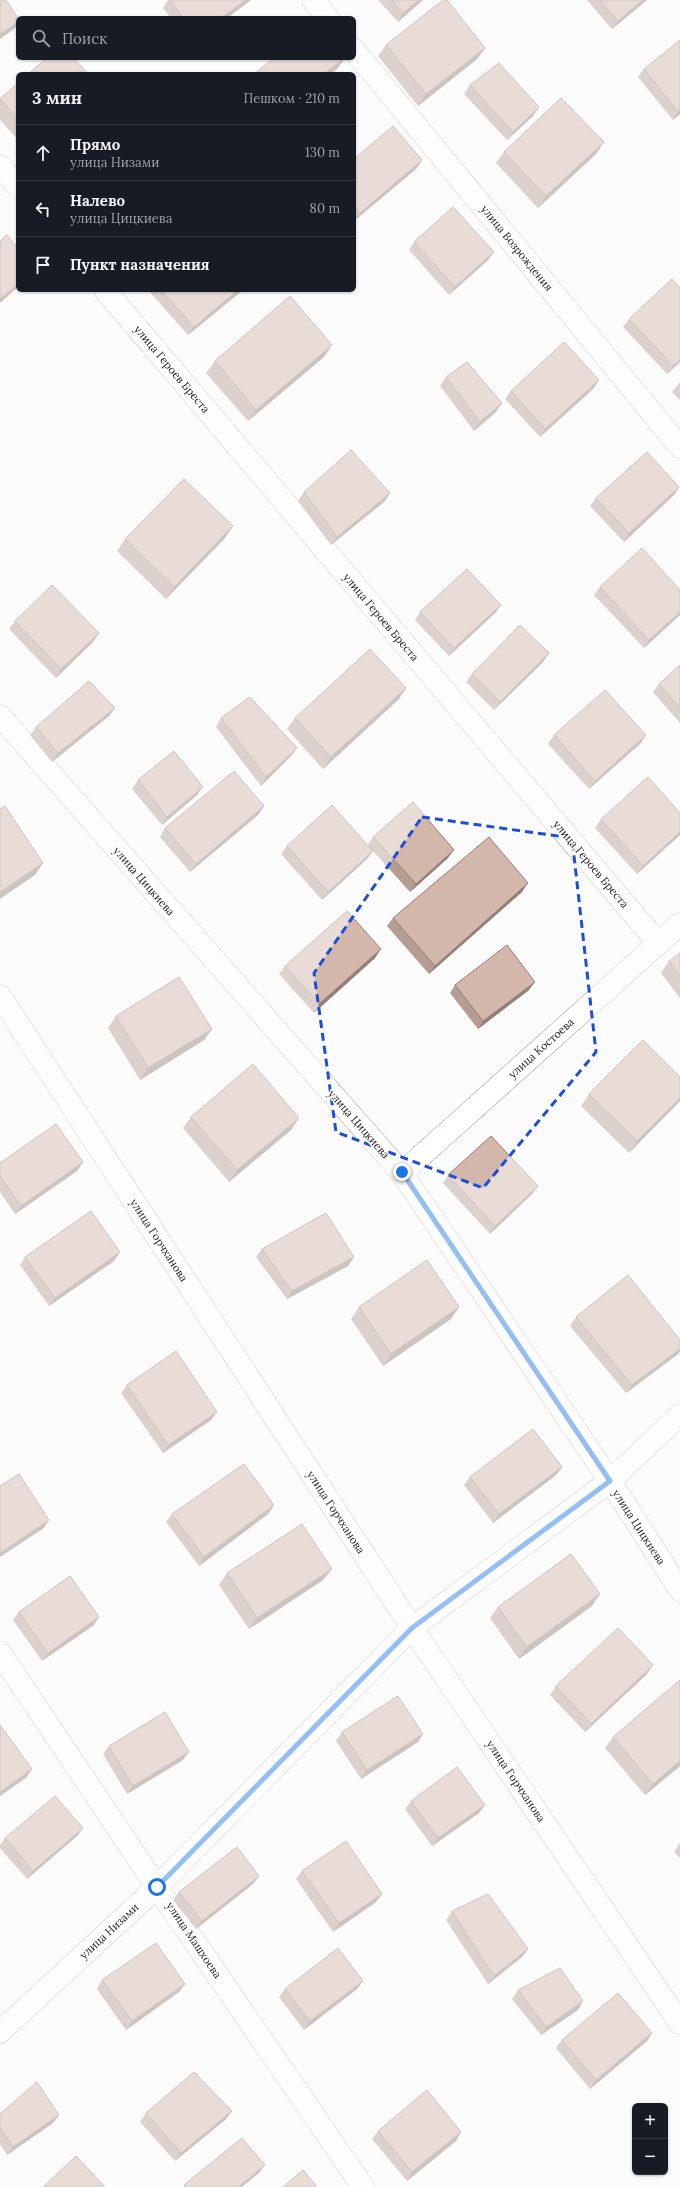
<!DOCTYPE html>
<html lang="ru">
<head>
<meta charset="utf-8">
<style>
  :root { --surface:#171b24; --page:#20242c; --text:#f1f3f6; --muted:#9ea1a6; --line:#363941 }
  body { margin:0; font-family:Lora,serif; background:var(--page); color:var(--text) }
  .controls { position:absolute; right:12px; bottom:12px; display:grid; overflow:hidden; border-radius:6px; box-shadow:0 1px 3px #0004 }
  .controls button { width:36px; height:36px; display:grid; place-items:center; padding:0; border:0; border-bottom:1px solid var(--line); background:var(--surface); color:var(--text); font:20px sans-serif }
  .stop { position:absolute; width:12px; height:12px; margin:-9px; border:3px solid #1a73e8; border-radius:50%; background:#fff }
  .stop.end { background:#1a73e8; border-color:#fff; box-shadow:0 1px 4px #0008 }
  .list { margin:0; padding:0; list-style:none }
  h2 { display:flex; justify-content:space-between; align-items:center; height:52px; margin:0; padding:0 16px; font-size:17px }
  h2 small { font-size:13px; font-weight:400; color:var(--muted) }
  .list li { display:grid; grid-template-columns:26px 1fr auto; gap:12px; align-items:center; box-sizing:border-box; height:56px; padding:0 16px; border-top:1px solid var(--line) }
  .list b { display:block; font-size:15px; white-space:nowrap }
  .list p { margin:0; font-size:13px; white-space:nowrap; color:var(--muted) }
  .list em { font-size:13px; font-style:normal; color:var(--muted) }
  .icon { flex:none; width:22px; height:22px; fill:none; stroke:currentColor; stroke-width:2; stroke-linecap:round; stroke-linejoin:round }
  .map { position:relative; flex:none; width:680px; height:2187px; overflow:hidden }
  .search { position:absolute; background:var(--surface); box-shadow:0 1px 3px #0004; left:16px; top:16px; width:340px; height:44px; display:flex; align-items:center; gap:10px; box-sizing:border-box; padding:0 14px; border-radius:6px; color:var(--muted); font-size:15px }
  .panel { position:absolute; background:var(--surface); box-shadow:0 1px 3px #0004; left:16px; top:72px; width:340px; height:220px; border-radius:6px }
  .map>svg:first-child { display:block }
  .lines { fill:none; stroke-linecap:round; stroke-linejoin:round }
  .minor-casing { stroke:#b1968b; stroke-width:23 }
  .minor { stroke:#fff; stroke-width:22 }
  .wall { fill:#b59d93 }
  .shaded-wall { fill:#948078 }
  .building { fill:#d3b7ab; stroke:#948078 }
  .route { stroke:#1a73e8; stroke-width:5 }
  .marked { fill:none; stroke:#1d4ed8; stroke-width:3; stroke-dasharray:8 5; stroke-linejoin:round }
  .labels { text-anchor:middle; stroke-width:3; stroke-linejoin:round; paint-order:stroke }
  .street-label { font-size:11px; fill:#231914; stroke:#fff }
</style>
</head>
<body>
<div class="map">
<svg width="680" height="2187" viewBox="0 0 680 2187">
  <rect width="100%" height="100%" fill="#fbfbfb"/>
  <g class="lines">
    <g class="minor-casing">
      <path id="minor" d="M313,0L328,18
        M354,50L680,447
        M0,166L18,187
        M105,290L658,943
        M0,716L402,1173L610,1481L680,1590
        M0,996L412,1628L680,2023
        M402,1173L680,924
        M0,1653L157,1887L363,2187
        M0,2032L157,1887L412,1628L610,1481L680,1415"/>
    </g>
    <use href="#minor" class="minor"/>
  </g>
  <path class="wall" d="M168,0H251L227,18H171L163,8Z
    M378,0H423L398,22Z
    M587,0H647L612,29Z
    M680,40V114L673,120L638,77L644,69Z
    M386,45L485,48L477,59L418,106L378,56Z
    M18,83V140L0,120V99Z
    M470,85L533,116L507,140L464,94Z
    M504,152L596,154L538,208L496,163Z
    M354,159L422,160L416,169L354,221Z
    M414,242L494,252L488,260L449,295L409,250Z
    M148,290H243L188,335Z
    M629,319L680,362L667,374L623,327Z
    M324,357L248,421L206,373L215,361Z
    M446,377L496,412L474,431L440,386Z
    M599,380L593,389L540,437L505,399L511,391Z
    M680,382V400L672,392Z
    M679,487L674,495L624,542L590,506L596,498Z
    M304,492L385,501L331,545L298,501Z
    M225,538L166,599L117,551L125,539Z
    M600,587L680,615L644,648L594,595Z
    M501,605L495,613L449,656L415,620L420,612Z
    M15,621L93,642L56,678L9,629Z
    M549,653L543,662L494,710L466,682L472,674Z
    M680,665V723L653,692L659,684Z
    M406,688L398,700L323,769L287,729L295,718Z
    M115,708L109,716L52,762L30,735L36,727Z
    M221,718L297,748L291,756L261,786L216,727Z
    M554,735L641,743L589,789L548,744Z
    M138,780L197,795L162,825L132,789Z
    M264,806L258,815L190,872L160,837L165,828Z
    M680,813V835L637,874L595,828L601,819Z
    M373,837L448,858L410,892L373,851L367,859L322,900L281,854L287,846L368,845Z
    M522,892L429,974L387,926L393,918Z
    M680,953V998L661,973L669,961Z
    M375,958L314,1013L279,974L285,966Z
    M455,985L529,990L478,1029L450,993Z
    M116,1016L212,1029L204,1040L140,1080L108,1028Z
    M680,1077V1101L629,1153L581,1106L589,1094Z
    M191,1117L291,1130L229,1182L183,1128Z
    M83,1162L77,1171L15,1214L0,1192V1163Z
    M448,1175L532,1194L490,1234L443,1183Z
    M262,1249L354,1257L348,1266L287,1299L256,1257Z
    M25,1257L114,1261L49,1306L20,1265Z
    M359,1307L451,1319L383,1366L351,1319Z
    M576,1317L680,1340V1351L678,1354L626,1393L570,1326Z
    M127,1385L211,1420L163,1453L121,1393Z
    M562,1467L556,1475L493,1523L464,1485L470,1477Z
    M274,1505L268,1514L199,1566L166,1522L172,1514Z
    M332,1569L323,1580L249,1629L219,1585L227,1573Z
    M592,1606L519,1659L490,1618L498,1607Z
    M19,1612L94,1625L42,1661L13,1620Z
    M647,1674L585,1732L550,1695L556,1686Z
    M342,1732L423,1734L418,1742L361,1779L336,1741Z
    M613,1737L680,1766L645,1795L605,1748Z
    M109,1746L183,1760L127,1794L103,1754Z
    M411,1801L485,1805L479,1813L432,1846L405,1809Z
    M83,1828L77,1836L27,1879L0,1848V1845L5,1838Z
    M680,1843V1858L674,1852Z
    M302,1871L382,1894L376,1902L333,1932L296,1879Z
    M253,1884L196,1929L173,1900L179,1892Z
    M452,1911L528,1949L522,1957L488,1984L446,1920Z
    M102,1980L185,1984L179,1992L126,2030L97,1989Z
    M363,1981L357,1989L304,2030L279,1997L285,1989Z
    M518,1990L578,2010L541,2035L512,1999Z
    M652,2033L647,2041L590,2089L556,2048L562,2040Z
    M232,2111L226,2119L175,2161L140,2122L146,2113Z
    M0,2114L53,2123L7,2155L0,2144Z
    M378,2131L461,2132L456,2141L407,2181L372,2139Z"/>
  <path class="shaded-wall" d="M246,0H251L227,18H221Z
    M419,0H423L398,22L403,13Z
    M643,0H647L612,29L618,21Z
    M18,22V24L14,29L0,39V34Z
    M485,48L477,59L418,106L426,94Z
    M344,58H345L338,68L331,74H324Z
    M539,107L533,116L507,140L513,132Z
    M680,110V114L673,120L678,112Z
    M604,142L596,154L538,208L546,196Z
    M422,160L416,169L354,221L360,213Z
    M494,252L488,260L449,295L455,287Z
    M18,284V287L0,303V299Z
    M238,290H243L188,335L194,327Z
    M332,345L324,357L248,421L256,410Z
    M680,360V362L667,374L673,366Z
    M599,380L593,389L540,437L545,429Z
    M502,403L496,412L474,431L480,422Z
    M679,487L674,495L624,542L629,533Z
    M390,493L385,501L331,545L337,537Z
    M233,526L225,538L166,599L174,587Z
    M501,605L495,613L449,656L454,648Z
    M680,612V615L644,648L649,640Z
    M99,633L93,642L56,678L61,669Z
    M549,653L543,662L494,710L500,702Z
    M406,688L398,700L323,769L331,757Z
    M115,708L109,716L52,762L58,753Z
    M646,735L641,743L589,789L595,781Z
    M297,748L291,756L261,786L266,777Z
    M203,787L197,795L162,825L167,817Z
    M264,806L258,815L190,872L196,864Z
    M680,832V835L637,874L643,866Z
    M454,850L448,858L410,892L416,884Z
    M373,851L367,859L322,900L328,892Z
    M43,863L35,875L0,899V892Z
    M528,883L522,892L429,974L435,966Z
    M381,949L375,958L314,1013L319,1004Z
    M535,982L529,990L478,1029L483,1021Z
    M212,1029L204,1040L140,1080L148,1068Z
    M680,1098V1101L629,1153L637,1141Z
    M299,1118L291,1130L229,1182L237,1170Z
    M83,1162L77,1171L15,1214L21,1206Z
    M538,1186L532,1194L490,1234L495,1226Z
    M120,1252L114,1261L49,1306L55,1298Z
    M354,1257L348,1266L287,1299L292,1291Z
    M459,1307L451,1319L383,1366L391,1354Z
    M680,1349V1351L678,1354L626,1393L632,1385Z
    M217,1412L211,1420L163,1453L168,1445Z
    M562,1467L556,1475L493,1523L499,1514Z
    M274,1505L268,1514L199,1566L204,1557Z
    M49,1520L44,1528L0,1557V1553Z
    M332,1569L323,1580L249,1629L257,1618Z
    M600,1594L592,1606L519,1659L527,1647Z
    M99,1617L94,1625L42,1661L48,1653Z
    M653,1665L647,1674L585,1732L591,1724Z
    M423,1734L418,1742L361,1779L367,1770Z
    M189,1752L183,1760L127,1794L133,1786Z
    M680,1761V1766L645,1795L653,1784Z
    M32,1769L26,1778L0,1796V1792Z
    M485,1805L479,1813L432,1846L438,1838Z
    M83,1828L77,1836L27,1879L33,1871Z
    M259,1876L253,1884L196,1929L202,1921Z
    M382,1894L376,1902L333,1932L339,1923Z
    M528,1949L522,1957L488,1984L494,1976Z
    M363,1981L357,1989L304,2030L310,2021Z
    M185,1984L179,1992L126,2030L132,2021Z
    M583,2001L578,2010L541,2035L546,2027Z
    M652,2033L647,2041L590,2089L596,2080Z
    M232,2111L226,2119L175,2161L181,2153Z
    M59,2115L53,2123L7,2155L13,2147Z
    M461,2132L456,2141L407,2181L412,2172Z
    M265,2165L259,2173L242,2187H238Z"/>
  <path class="building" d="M0,0H6L18,18V22L0,34Z
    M170,0H246L221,18H183Z
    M392,0H419L403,13Z
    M443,0H447L485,48L426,94L386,45Z
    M600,0H643L618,21Z
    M680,40V110L678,112L644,69Z
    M47,58H74L88,74H28Z
    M274,58H344L324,74H254Z
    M499,63L539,107L513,132L470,85Z
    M18,83V119L0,99Z
    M561,98L604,142L546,196L504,152Z
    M393,126L422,160L360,213L354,206V159Z
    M453,207L494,252L455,287L414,242Z
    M7,235L18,248V284L0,299V241Z
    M672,279L680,288V360L673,366L629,319Z
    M161,290H238L194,327Z
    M290,296L332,345L256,410L215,361Z
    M564,342L599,380L545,429L511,391Z
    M467,362L502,403L480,422L446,377Z
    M351,450L390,493L337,537L304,492Z
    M647,452L679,487L629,533L596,498Z
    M184,479L233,526L174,587L125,539Z
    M642,548L680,590V612L649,640L600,587Z
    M467,569L501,605L454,648L420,612Z
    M52,585L99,633L61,669L15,621Z
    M520,625L549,653L500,702L472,674Z
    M370,649L406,688L331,757L295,718Z
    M680,665V708L659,684Z
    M89,681L115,708L58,753L36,727Z
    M605,690L646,735L595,781L554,735Z
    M250,697L297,748L266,777L221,718Z
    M174,751L203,787L167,817L138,780Z
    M234,771L264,806L196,864L165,828Z
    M648,777L680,813V832L643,866L601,819Z
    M413,802L454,850L416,884L373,837Z
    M332,805L373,851L328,892L287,846Z
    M5,806L43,863L0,892V809Z
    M489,837L528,883L435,966L393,918Z
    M347,911L381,949L319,1004L285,966Z
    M507,945L535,982L483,1021L455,985Z
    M680,953V976L669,961Z
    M179,977L212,1029L148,1068L116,1016Z
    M643,1040L680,1077V1098L637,1141L589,1094Z
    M253,1064L299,1118L237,1170L191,1117Z
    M56,1124L83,1162L21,1206L0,1176V1163Z
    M491,1136L538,1186L495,1226L448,1175Z
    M91,1211L120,1252L55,1298L25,1257Z
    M326,1213L354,1257L292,1291L262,1249Z
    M427,1260L459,1307L391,1354L359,1307Z
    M628,1275L680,1340V1349L632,1385L576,1317Z
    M176,1351L217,1412L168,1445L127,1385Z
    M533,1429L562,1467L499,1514L470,1477Z
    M244,1464L274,1505L204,1557L172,1514Z
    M19,1474L49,1520L0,1553V1486Z
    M302,1524L332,1569L257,1618L227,1573Z
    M571,1554L600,1594L527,1647L498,1607Z
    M70,1576L99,1617L48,1653L19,1612Z
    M618,1628L653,1665L591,1724L556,1686Z
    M680,1680V1761L653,1784L613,1737Z
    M398,1696L423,1734L367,1770L342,1732Z
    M165,1712L189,1752L133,1786L109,1746Z
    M0,1725L32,1769L0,1792Z
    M457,1767L485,1805L438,1838L411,1801Z
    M55,1796L83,1828L33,1871L5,1838Z
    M346,1841L382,1894L339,1923L302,1871Z
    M237,1847L259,1876L202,1921L179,1892Z
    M488,1894L528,1949L494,1976L452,1911Z
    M156,1943L185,1984L132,2021L102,1980Z
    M338,1948L363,1981L310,2021L285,1989Z
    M560,1968L583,2001L546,2027L518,1990Z
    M618,1993L652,2033L596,2080L562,2040Z
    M194,2072L232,2111L181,2153L146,2113Z
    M37,2082L59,2115L13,2147L0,2127V2114Z
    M427,2090L461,2132L412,2172L378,2131Z
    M242,2138L265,2165L238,2187H185L184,2185Z
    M76,2156L105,2187H43Z
    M303,2170L317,2187H283Z"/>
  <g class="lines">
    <path class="route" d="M157,1887L412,1628L610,1481L402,1172"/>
  </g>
  <path d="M0 0H680V2187H0ZM422,817L572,838L596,1052L483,1188L336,1132L314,973Z" fill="#fbfbfb" fill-opacity=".55" fill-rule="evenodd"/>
  <path class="marked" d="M422,817L572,838L596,1052L483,1188L336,1132L314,973Z"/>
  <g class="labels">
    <g class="street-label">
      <text transform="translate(517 248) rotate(51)" y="4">улица Возрождения</text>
      <text transform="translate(172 369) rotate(50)" y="4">улица Героев Бреста</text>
      <text transform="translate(381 617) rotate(50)" y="4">улица Героев Бреста</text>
      <text transform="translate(591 864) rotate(50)" y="4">улица Героев Бреста</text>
      <text transform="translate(144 881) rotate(49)" y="4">улица Цицкиева</text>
      <text transform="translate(541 1048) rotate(-42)" y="4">улица Костоева</text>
      <text transform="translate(359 1124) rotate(49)" y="4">улица Цицкиева</text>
      <text transform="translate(159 1240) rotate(57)" y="4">улица Горчханова</text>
      <text transform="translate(336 1512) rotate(57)" y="4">улица Горчханова</text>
      <text transform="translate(639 1527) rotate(57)" y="4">улица Цицкиева</text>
      <text transform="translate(516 1781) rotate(56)" y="4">улица Горчханова</text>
      <text transform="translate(109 1931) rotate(-43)" y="4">улица Низами</text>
      <text transform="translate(194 1940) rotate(56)" y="4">улица Машхоева</text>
    </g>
  </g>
</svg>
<div class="controls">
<button>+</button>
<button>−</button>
</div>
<div class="stop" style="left:157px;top:1887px"></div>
<div class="stop end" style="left:402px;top:1172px"></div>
<div class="search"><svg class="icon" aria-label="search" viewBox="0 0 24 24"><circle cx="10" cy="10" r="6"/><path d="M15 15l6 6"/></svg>Поиск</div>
<section class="panel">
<h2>3 мин<small>Пешком · 210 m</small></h2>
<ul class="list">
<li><svg class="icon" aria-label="ahead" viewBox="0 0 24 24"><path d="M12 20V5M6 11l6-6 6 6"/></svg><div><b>Прямо</b><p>улица Низами</p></div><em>130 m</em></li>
<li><svg class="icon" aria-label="left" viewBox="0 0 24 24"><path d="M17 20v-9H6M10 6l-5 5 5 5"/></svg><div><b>Налево</b><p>улица Цицкиева</p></div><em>80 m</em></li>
<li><svg class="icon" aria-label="arrive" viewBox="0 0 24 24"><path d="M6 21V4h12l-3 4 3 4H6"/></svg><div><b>Пункт назначения</b></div></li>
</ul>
</section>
</div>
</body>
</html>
